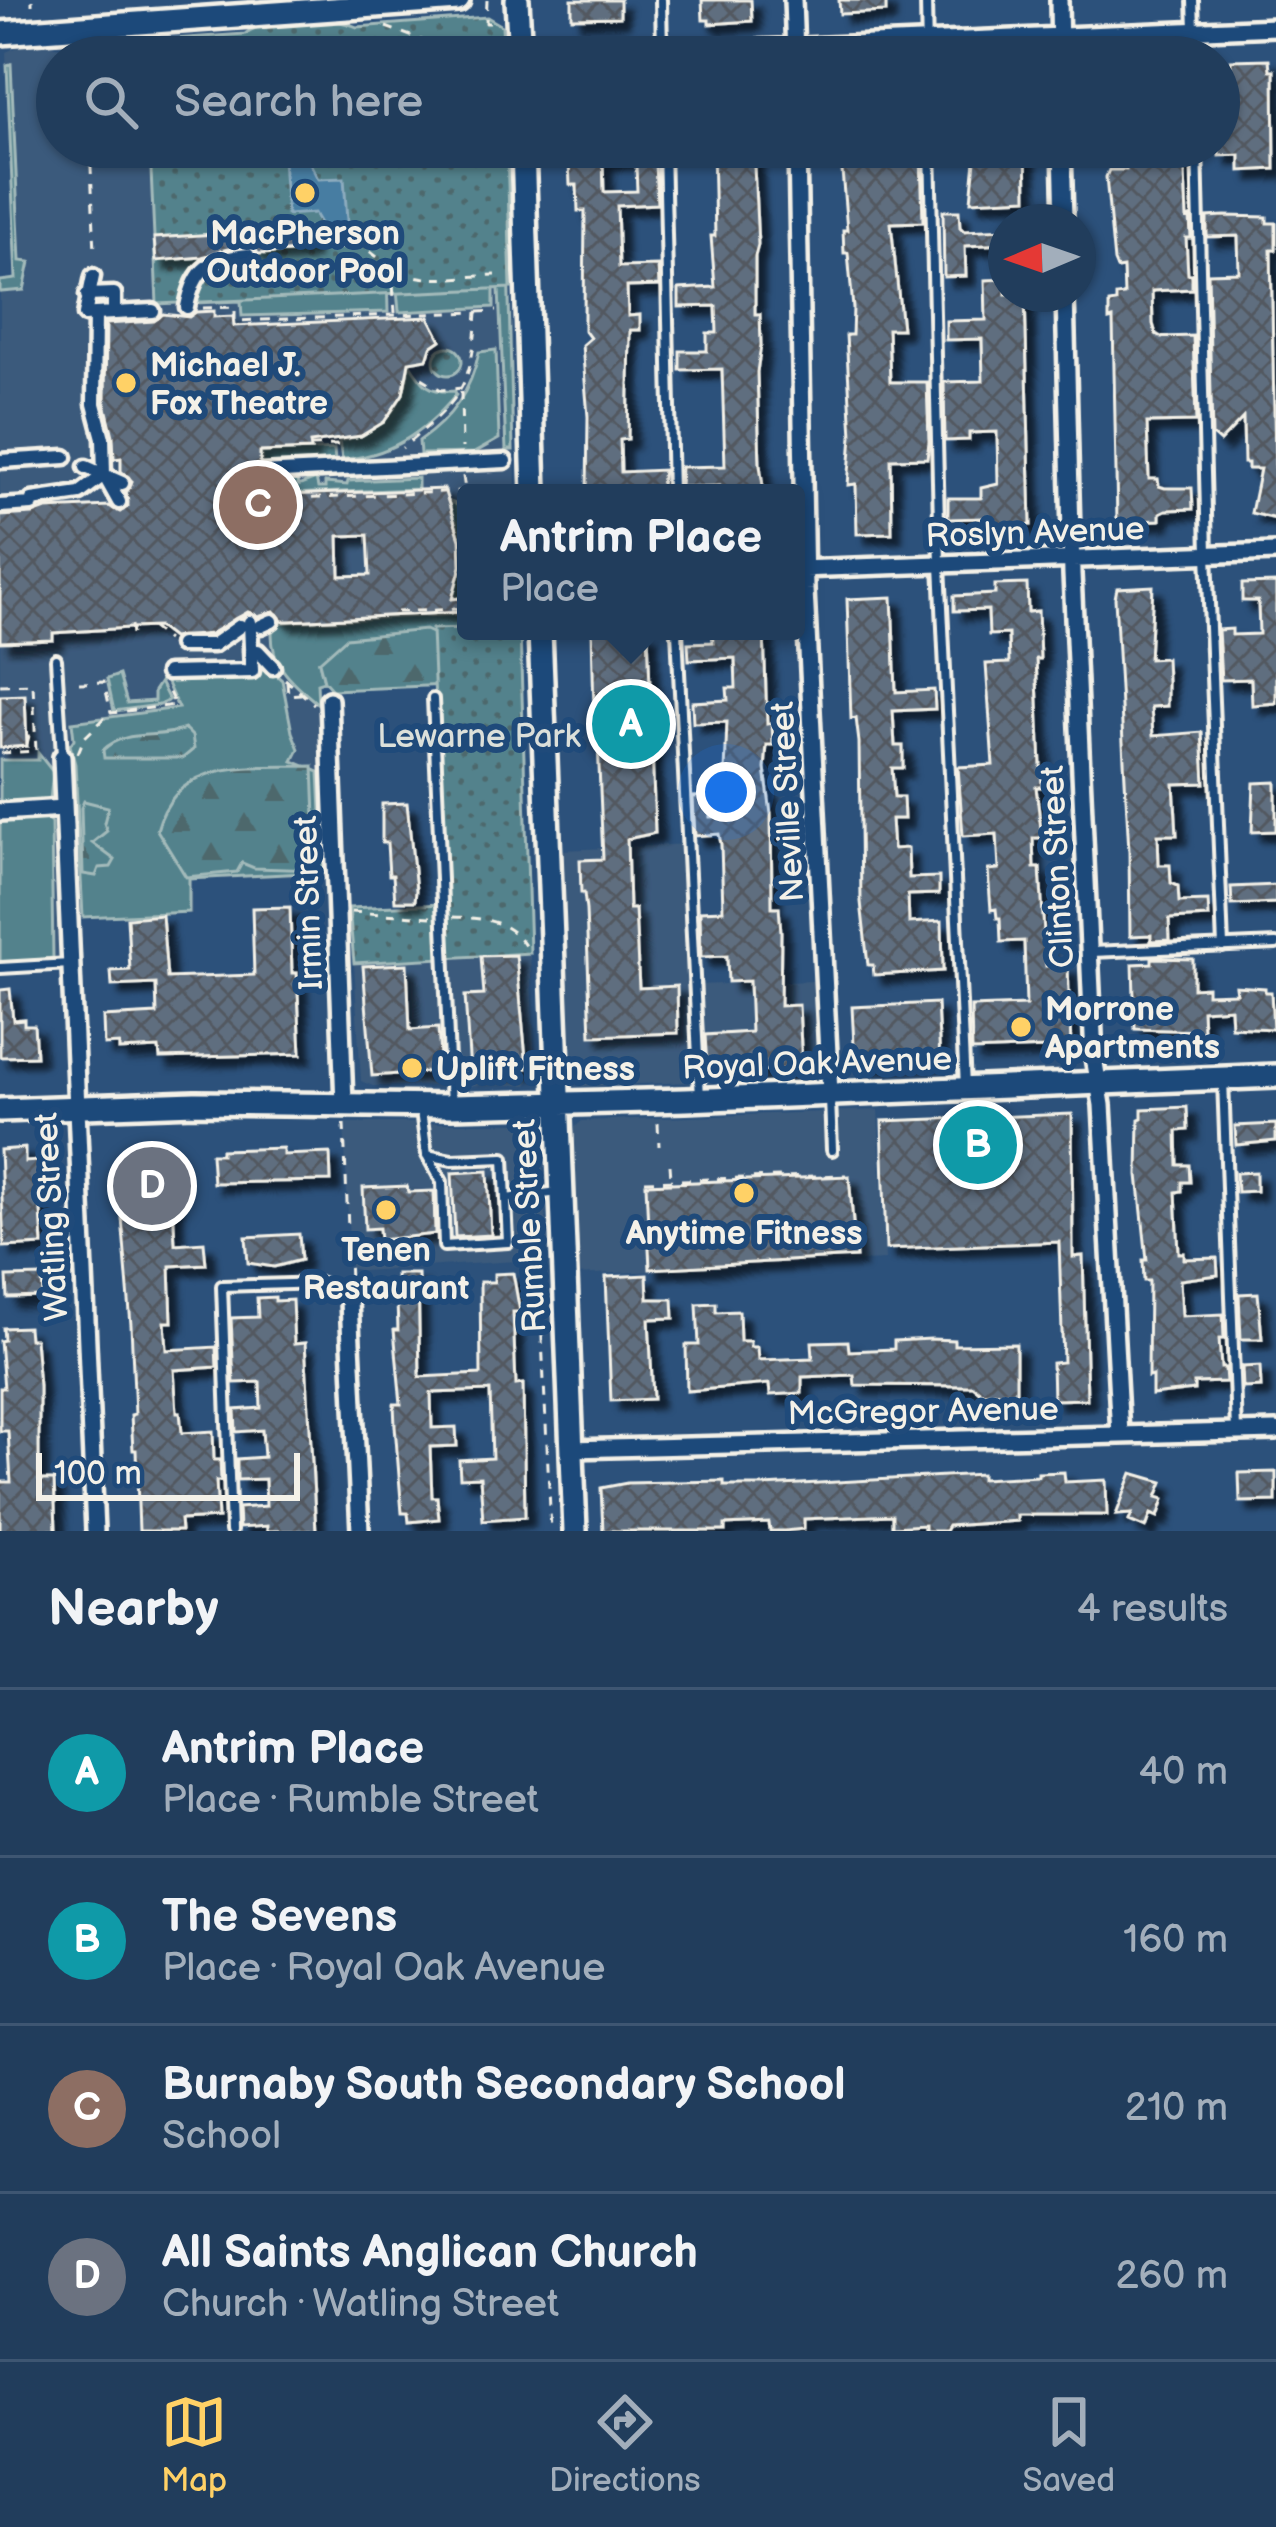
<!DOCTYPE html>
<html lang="en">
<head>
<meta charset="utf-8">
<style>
  :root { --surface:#213d5c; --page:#2d4865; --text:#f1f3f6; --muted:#a2aebb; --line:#3e5672; --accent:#ffd166 }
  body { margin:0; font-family:"Balsamiq Sans",sans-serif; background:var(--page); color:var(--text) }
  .compass { position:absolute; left:988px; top:204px; width:108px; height:108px; border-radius:50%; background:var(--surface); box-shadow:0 3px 9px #0004; rotate:268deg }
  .scale { position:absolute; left:36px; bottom:30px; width:264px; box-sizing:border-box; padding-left:12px; border:6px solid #f4f1e8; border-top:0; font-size:33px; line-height:42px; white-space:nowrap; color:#f4f1e8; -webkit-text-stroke:9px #1f4a7a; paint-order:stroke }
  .you { position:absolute; left:726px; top:792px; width:42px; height:42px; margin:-30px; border:9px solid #fff; border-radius:50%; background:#1a73e8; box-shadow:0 0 0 18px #1a73e833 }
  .badge { display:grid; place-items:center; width:78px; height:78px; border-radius:50%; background:var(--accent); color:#fff; font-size:39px; font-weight:700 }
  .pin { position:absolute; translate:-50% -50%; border:6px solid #fff; box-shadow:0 3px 12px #0006 }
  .popup { position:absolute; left:457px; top:484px; width:348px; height:156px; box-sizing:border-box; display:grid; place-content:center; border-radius:12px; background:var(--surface); filter:drop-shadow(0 3px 9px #0005); font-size:39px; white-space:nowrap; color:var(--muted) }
  .popup b { font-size:45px; color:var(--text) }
  .popup::after { content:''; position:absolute; left:50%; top:100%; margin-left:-24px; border:24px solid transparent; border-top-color:var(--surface) }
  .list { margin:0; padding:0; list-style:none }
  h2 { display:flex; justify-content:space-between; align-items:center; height:156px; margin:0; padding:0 48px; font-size:51px }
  h2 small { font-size:39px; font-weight:400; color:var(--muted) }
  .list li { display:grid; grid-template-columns:78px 1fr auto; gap:36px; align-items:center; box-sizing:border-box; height:168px; padding:0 48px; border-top:3px solid var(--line) }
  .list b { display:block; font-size:45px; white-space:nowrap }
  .list p { margin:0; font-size:39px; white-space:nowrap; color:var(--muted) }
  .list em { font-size:39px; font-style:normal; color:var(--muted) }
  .icon { flex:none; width:66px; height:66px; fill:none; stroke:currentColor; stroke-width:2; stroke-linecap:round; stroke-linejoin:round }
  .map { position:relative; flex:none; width:1276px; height:1531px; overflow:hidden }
  .search { position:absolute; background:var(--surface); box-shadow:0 3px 9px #0004; left:36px; right:36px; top:36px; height:132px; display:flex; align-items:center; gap:30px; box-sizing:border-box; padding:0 42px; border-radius:66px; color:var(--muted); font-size:45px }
  .sheet { height:828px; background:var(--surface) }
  nav { display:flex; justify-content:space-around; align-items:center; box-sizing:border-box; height:168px; border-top:3px solid var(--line); background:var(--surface); font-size:33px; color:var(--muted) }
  nav a { display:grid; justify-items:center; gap:6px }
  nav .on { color:var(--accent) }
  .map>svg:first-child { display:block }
  .built { fill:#3b5a7c }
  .grass { fill:#52828c; stroke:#a3baba; stroke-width:3 }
  .forest { fill:url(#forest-firs); stroke:#a3baba; stroke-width:3 }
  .park { fill:url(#park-dots); stroke:#a3baba; stroke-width:3 }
  .water { fill:#467da2; stroke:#8cabbe; stroke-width:3 }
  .building { fill:url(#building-cross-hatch); stroke:#f4f1e8; stroke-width:3; fill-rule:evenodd; filter:url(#shadow) }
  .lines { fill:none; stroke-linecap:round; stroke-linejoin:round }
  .service-casing { stroke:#f4f1e8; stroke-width:16 }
  .pedestrian-casing { stroke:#f4f1e8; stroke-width:21 }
  .minor-casing { stroke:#f4f1e8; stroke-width:24 }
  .tertiary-casing { stroke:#f4f1e8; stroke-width:30 }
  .path { stroke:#f4f1e8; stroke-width:3; stroke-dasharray:9 9; stroke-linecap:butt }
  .service { stroke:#1f4a7a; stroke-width:8 }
  .pedestrian { stroke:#1f4a7a; stroke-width:12 }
  .minor { stroke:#1f4a7a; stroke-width:15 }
  .tertiary { stroke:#1f4a7a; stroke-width:21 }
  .poi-dot { fill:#ffd166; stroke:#1f4a7a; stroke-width:4.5 }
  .labels { text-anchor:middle; stroke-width:12; stroke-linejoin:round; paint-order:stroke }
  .poi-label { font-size:33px; font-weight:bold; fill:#f4f1e8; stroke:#1f4a7a }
  .street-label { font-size:33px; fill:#f4f1e8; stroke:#1f4a7a }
  .park-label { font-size:33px; fill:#dce0da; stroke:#1f4a7a }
</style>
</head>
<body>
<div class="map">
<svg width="1276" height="1531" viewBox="0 0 1276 1531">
  <defs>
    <pattern id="forest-firs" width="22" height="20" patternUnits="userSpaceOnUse" patternTransform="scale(3)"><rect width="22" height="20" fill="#52828c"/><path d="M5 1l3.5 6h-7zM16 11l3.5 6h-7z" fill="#4e686c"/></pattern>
    <pattern id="park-dots" width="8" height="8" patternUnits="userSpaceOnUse" patternTransform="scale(3)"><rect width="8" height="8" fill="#52828c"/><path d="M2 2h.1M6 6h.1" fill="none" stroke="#4e686c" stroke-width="1.8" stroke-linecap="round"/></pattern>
    <pattern id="building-cross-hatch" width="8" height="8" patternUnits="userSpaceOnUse" patternTransform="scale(3)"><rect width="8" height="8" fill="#5e6e7f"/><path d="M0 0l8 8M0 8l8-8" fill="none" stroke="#525960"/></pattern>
    <filter id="shadow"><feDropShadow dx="9" dy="9" stdDeviation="3" flood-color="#0009"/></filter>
  </defs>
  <rect width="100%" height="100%" fill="#2c517b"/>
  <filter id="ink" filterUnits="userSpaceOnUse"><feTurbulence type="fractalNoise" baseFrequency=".00833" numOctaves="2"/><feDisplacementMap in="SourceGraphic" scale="24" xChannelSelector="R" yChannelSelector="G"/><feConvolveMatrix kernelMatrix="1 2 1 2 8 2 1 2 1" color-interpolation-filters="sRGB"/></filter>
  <g filter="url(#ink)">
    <path class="built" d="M34,40L60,47L145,41V57H57V147H150L157,304L511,288L516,493H466V628L432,673L318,679L328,875L191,880L192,914L77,918L71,754H51L62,964L0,968V281L15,279L6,52Z
      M688,844L695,985L814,981L817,1066L806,1078L582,1086L571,1071L563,850Z
      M530,953L535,1069L527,1085L373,1086L361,1081L354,963Z
      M878,1110L885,1260L576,1275L573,1139L575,1127L582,1121Z
      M344,1123H519L530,1126L539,1136L542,1147L548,1259L363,1271L350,1268Z"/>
    <path class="grass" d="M11,64L20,261L30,262L24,290L0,292V281L16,279L7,65Z
      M505,147L513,450H506L499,289Z
      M387,272L388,312L242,316L241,301L195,303L194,293Z
      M494,277V307L399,312L396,278Z
      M496,350L499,439L474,453L420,454L419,441C452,418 471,391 479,352Z
      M409,363C423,385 429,393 455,391L456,395C427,430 389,457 342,459L339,441C380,435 407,406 409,363Z
      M334,449L335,462L262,466V453Z
      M418,478V489L262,495V481H275L276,488H282V481L297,480L298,486L316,479L318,488H325V483L347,485L348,481Z
      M450,502L466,508V593L455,602L454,580L458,579C462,560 462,540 456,521H451Z
      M466,614V631L438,685L319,662L324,681L317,683L318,704C289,680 267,662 273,623Z
      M259,660L282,680L292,732L299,749L293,761L319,772L324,872L189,879V912L83,917L75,764L70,745L74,739L72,722L178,708L166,681L259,676Z
      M119,675L127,703L154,701V691L160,682L169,700L159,705L114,711L107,679Z
      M38,753L53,772L50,800L0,804V760H38Z
      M42,816L51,823L53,958L0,964V818Z"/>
    <path class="forest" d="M425,630L447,640L448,685L332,690L324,681L319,662L346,638Z
      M185,729L192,736L194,749L183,758H104L103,750C126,728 157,740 185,729Z
      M313,766L317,870L254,868L242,863L237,872L186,877L157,830C177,756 252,768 313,766Z
      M84,801L108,807L104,823L107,831L92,843L115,860L111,867L99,868L96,876L83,874L81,808Z"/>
    <path class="park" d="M487,17L502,26L504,57H145V41L245,34C267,17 333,16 357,27Z
      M150,147H507L511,288L157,304Z
      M434 361a14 14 0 1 1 28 0a14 14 0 1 1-28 0Z
      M466,628V631H520L530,953L354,963L349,908L443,904L432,629Z"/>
    <path class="water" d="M307,157L318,179L344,178L348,234L327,236L314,213L287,215L283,159Z"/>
    <path class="building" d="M572,0H620V17L572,18Z
      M702,0H751L752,21L709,24V20H703Z
      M839,0H886V12L840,14Z
      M1269,59L1270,70H1274L1275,169L1240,171V155L1219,156V73L1231,72V60Z
      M576,147H639V159L603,160L604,192L637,191L636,165L655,164L657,204L617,206L619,267L658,266L659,286L627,287L628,316L640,315V330H630L628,439L620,440L621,472L663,470L660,493H587L588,417L582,345L590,338L584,330V319L585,211H578L577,185H570L569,162L576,161Z
      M713,147H753L758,245L755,256V314H760L761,345L757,372L760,465L764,493H720V486L680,487L681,467L725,466L722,369L680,370V351H707V333H717L716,306L679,307V289L715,287L711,236H715Z
      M840,147H875V155L921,154L923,222L891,223L902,329H888L889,356L890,382H927L929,442L927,458L891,459L892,533L857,534L856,484L848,485L852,436L846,335H852L853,308L848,253H844L843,230H847Z
      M1006,147H1026L1027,198L971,201L976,150Z
      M1127,147L1184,152L1187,218L1190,217L1191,238H1186L1188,274H1192V289L1152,291L1153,324L1156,334L1161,337L1193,336L1196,422L1147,423L1149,479H1158L1159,486L1165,488H1192L1193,509L1166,510L1160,513V520L1117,522L1113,319L1109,320V303L1116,302V296L1124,295L1123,268L1117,269L1114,262L1106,177L1109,170H1126Z
      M943,211H959L960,227L964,231L1006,229V244L965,246L966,276L944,277Z
      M1225,216L1267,217V223H1276V250H1271L1276,519L1251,513L1260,469H1248V463H1244L1243,418L1220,442L1212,435L1208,273L1239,272L1238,236L1207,237V217Z
      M308,228L310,247L302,251L258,254L255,248L246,245L202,257L156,261L154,238Z
      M1006,279V294H1025L1031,525L991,526V523H982V518L948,519V498H981V488L998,484L997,432L969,433V440L945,441L944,382L983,381L982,339L946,340V321L986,320L985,280Z
      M214,311V317L233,316L234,326L429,317L441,340L431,347L427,359L409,362L403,394L384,422L361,436L310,443L311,450L260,452V463L252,467L251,475L261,483L262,496L444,489L460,539L461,566L452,599L461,598L462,612L289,621H282L274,611L258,616L248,612L210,634L172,638L158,627L129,628L53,633V640L0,642V516L33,514L46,509L109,506L120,512L128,506L126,493L132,481L121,471V458L114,459L113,436L105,403L106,324L154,321L163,314L189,317L196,312ZM368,535L370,575L340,576L339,536Z
      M1276,583V703L1252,705L1251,679L1221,680L1218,630L1232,629V635L1259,634L1258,601H1242V584Z
      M1027,584L1028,612L1038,611L1040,659H1036L1042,787H1036L1042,838H1033L1034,868H1040L1046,966H1068L1071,1047L972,1051L971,1007L1026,1005L1024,941L1001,942L1000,918H997L996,909L991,910L988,870L999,869L997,834L963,836L958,767L993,765L986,664L1009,663L1008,634L989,635L988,610L954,611V596L995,594V585Z
      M1153,586L1149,659L1166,658L1167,681V706L1151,707L1153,736L1202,732L1205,783L1174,784L1177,835H1158L1159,865H1170L1171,883L1178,886L1179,902L1208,901L1209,917L1169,919L1170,940L1151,941V935L1130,936L1129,851L1115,598L1117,588Z
      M892,597L896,692L934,690L935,709L893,711L895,746H903V768H892L894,797H903L904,819H891L893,849L908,848L909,878L939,877V894L908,895L909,923L942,921L943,971L874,975L873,965H868L861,902L859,742L856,718L851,719L847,599Z
      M592,631H648L655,833L627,839L629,909H635L639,988L677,986L678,1033L591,1036L586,910L584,893H581L580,860L603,859L598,743H609L608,712H594Z
      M712,631H764L767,724L772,723L773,745H767L765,769L771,814L772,907H779L781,932L780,1006L799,1005L802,1069L753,1071L752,1065L707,1066L705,1035L751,1032L749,981L728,982L727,956L701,957L700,911L723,910L721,844L719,834L695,836L693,797L710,796V817L737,816L735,771L725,772L727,722L693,723L692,702L728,700L727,688H736L735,658L689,660L688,643L713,642Z
      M25,695L27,746L0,748V696Z
      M1276,782V831L1252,832L1254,783Z
      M407,803L416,890L415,901H395L393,875H389L387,843H382V804Z
      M1276,885V903L1232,905L1231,887Z
      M290,907L292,973H297L301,1054L160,1058L159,1048L119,1050V1044L104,1045L103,1017L157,1014L156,984L112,986L111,971L130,970L127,918L162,915L167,978L254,975L252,908Z
      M516,955L527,1068L470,1072L465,996L484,995L481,956Z
      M1152,958L1193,959V988L1207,987V994L1236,993L1235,986L1265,988V992H1271L1273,1029L1231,1027L1230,1008L1202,1010L1203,1031L1135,1029L1133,964L1152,963Z
      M407,964L410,1030L438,1028L441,1071L372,1076L363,966Z
      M10,989L13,1020L24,1019V1025H34L36,1056L0,1057V990Z
      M937,1003L940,1060L855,1064L852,1007Z
      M1187,1107L1188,1130L1177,1131L1178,1165H1189L1190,1182H1182V1191L1176,1192L1179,1253H1184V1259L1217,1258L1218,1275L1180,1280L1182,1316L1223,1314L1224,1339H1219L1221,1368H1225L1226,1382L1194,1383V1390L1152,1395V1376L1148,1377L1149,1281H1144L1143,1260H1147L1138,1175L1139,1119L1142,1118V1109Z
      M1072,1114L1073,1257L1083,1256L1087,1399L1053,1400L1052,1363L1063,1362L1059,1242L886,1249L882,1121Z
      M1276,1124V1141L1236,1145L1235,1126Z
      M163,1147L164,1179H172L175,1244L204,1242L206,1264L170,1266L172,1322H165L167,1350L216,1347L217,1367L174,1370L177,1412H180L182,1433L213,1431L214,1460H220L221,1481H216L218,1518L180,1520L181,1531H139L136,1450H133L131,1415L135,1414L131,1325L120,1194H131L129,1148Z
      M25,1148V1162L38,1161L43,1245L4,1247L0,1150Z
      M283,1148V1155L330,1153L331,1181L213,1183L211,1154H221V1150Z
      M488,1171L491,1235L455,1237L452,1173Z
      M1256,1172V1191L1237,1192L1236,1173Z
      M849,1176L856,1257L650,1269L646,1184Z
      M407,1186L408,1192L434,1191L435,1234L380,1240L379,1228L365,1229L363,1188Z
      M299,1234L301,1260L274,1267L248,1263L246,1237Z
      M513,1273L520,1312H513L516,1385L523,1384L525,1517L483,1520L480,1477L460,1478L459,1460L492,1458L490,1391L431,1393L432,1428L456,1427L457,1446L430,1447L432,1497H437L439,1519L409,1522L408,1513H402L395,1426L394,1404H401L394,1330H398L396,1274H418L420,1377L481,1374L480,1282H494V1274Z
      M647,1275L648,1299H673L674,1318L649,1319L653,1399L611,1401L606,1277Z
      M42,1276L43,1297L8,1298L7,1277Z
      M1258,1293L1262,1339H1241L1239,1294Z
      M275,1297V1301L292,1300L294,1344L305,1343L316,1531H267V1526L239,1528L238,1508L266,1506L265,1479L237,1480V1459L264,1457L262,1430L236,1432L235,1410L261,1408L260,1382L234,1383L231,1318L258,1317L257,1298Z
      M716,1303V1312L739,1311L740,1341H750V1347H757L758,1360L813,1358L812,1342L848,1341L849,1351L894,1349V1341L931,1339L954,1340V1345L1016,1344V1392L982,1393L973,1386L855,1385L854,1375L802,1377V1393L770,1395L769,1384L687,1391L686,1345H699L697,1304Z
      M28,1327L29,1339H35L39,1386V1480H54L56,1530L0,1531V1482H11L8,1431H0V1388H4L0,1341L4,1340L3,1328Z
      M1260,1366L1261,1387L1243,1388L1242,1367Z
      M1064,1472L1065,1482L1106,1480L1107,1515H1017V1521L948,1526L945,1531H924V1525L892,1527V1515L804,1519V1529L785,1531H770L769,1523L725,1525V1531H603L601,1488L627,1483L724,1481V1486H764L981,1474V1479L1038,1476V1473Z
      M1276,1472V1501L1240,1502L1239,1473Z
      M1132,1473L1163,1482L1157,1497L1164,1499L1158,1517L1151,1514L1146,1528L1129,1521L1132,1514L1116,1515Z"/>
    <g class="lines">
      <g class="service-casing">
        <path id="service" d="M661,0L662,52
          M926,0L927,57
          M1193,0L1195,57
          M664,147L672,493
          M930,147L940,565L965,1087
          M1197,147L1207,554L1223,947
          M677,631L700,1098
          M56,659L62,755
          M433,699L451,1106
          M1092,952L1276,944
          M0,968L70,964
          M1223,1080L1236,1431
          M830,1098L832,1150
          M421,1111L427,1155L442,1182L444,1246L508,1242L504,1158L452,1160L427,1155
          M506,1199L558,1192
          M231,1531L222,1286L322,1283L348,1300"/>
      </g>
      <g class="pedestrian-casing">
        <path id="pedestrian" d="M93,276L85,315L95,314
          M87,295L114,294V313
          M187,307C195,266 209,260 248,255
          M0,461L65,457
          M86,467L122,483
          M261,473L505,461
          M119,502L104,475L103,438L94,404L95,314L153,311
          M0,506L32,504V500L80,493L104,475
          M261,626L272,621
          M180,645H213L240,626
          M251,651H258L273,667
          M167,673L252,671L250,622"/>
      </g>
      <g class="minor-casing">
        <path id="minor" d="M793,0L795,54
          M1059,0L1060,57
          M519,38L562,57
          M565,57L1276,27
          M797,147L805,590L830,1094
          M1062,147L1064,222
          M1065,294L1072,574L1094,1057L1102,1105L1120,1435
          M799,569L1276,552
          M329,700L344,1104
          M62,757L95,1531
          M0,812L64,808
          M349,1301L360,1531
          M571,1449L1276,1431"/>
      </g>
      <g class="tertiary-casing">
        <path id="tertiary" d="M517,0L520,57
          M0,33L458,0
          M523,147L534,493
          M540,631L575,1531
          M0,1110L195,1103L451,1106L686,1100L1276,1076"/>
      </g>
      <path class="path" d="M32,0V5
        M487,0L486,23H497
        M386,27L430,43L455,57
        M90,147L95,251
        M264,254L363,246C416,289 431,278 496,275
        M392,269L395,313
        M203,308L235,307V321L477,312C472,389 460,400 402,448
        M478,312L497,311
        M422,378L441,390L462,388
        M461,392L462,448
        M311,446L338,445V452
        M463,476L466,497
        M258,501L463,491
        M466,599L457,609H466
        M397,612L457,609
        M131,625L132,635
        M151,627L167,640
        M285,679L314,704
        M287,682L288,695L301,694
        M79,683L104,682L111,713L175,705L167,688
        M0,685L33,684L36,751L0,753
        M27,744L29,736H35
        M78,753L84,738L109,714
        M351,912L431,917
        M453,917C484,918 512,920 528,951
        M658,1123L659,1146
        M344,1124L350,1282
        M670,1165L671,1178
        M645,1181L846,1175
        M535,1182L532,1137L537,1136
        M536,1209L551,1531"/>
      <use href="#service" class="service"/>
      <use href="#pedestrian" class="pedestrian"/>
      <use href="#minor" class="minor"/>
      <use href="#tertiary" class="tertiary"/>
    </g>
  </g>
  <g class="poi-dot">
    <circle cx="305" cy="193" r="12"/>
    <circle cx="126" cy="383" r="12"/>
    <circle cx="1021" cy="1027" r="12"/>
    <circle cx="412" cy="1068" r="12"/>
    <circle cx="744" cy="1193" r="12"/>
    <circle cx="386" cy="1210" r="12"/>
  </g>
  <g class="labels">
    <g class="poi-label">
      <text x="305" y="244">MacPherson<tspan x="305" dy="38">Outdoor Pool</tspan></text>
      <text x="150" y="376" text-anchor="start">Michael J.<tspan x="150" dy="38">Fox Theatre</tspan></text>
      <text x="1045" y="1020" text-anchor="start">Morrone<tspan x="1045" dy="38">Apartments</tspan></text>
      <text x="436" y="1080" text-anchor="start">Uplift Fitness</text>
      <text x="744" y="1244">Anytime Fitness</text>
      <text x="386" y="1261">Tenen<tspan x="386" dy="38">Restaurant</tspan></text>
    </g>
    <g class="street-label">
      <text transform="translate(1035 531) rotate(-2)" y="12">Roslyn Avenue</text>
      <text transform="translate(786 802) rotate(-93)" y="12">Neville Street</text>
      <text transform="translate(1056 867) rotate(-93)" y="12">Clinton Street</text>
      <text transform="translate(307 903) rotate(-92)" y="12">Irmin Street</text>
      <text transform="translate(817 1062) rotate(-2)" y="12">Royal Oak Avenue</text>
      <text transform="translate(50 1217) rotate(-93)" y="12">Watling Street</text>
      <text transform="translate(528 1226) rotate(-93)" y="12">Rumble Street</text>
      <text transform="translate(923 1410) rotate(-1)" y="12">McGregor Avenue</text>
    </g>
    <g class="park-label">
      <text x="479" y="747">Lewarne Park</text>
    </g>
  </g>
</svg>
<svg class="compass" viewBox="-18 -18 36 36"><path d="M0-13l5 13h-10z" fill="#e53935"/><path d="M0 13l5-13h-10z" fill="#a2aebb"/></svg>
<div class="scale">100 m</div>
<div class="you"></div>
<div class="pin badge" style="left:631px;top:724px;background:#0f9aa8">A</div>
<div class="popup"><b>Antrim Place</b>Place</div>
<div class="pin badge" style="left:978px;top:1145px;background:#0f9aa8">B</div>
<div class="pin badge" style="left:258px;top:505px;background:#8d6e63">C</div>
<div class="pin badge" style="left:152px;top:1186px;background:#6b7280">D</div>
<div class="search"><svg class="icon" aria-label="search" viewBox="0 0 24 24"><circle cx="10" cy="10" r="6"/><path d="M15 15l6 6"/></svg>Search here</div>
</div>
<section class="sheet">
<h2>Nearby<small>4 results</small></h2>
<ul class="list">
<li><span class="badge" style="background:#0f9aa8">A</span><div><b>Antrim Place</b><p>Place · Rumble Street</p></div><em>40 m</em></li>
<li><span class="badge" style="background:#0f9aa8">B</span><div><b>The Sevens</b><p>Place · Royal Oak Avenue</p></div><em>160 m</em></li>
<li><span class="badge" style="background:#8d6e63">C</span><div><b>Burnaby South Secondary School</b><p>School</p></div><em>210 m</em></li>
<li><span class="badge" style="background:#6b7280">D</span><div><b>All Saints Anglican Church</b><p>Church · Watling Street</p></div><em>260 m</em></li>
</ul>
</section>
<nav>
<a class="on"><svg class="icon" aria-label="map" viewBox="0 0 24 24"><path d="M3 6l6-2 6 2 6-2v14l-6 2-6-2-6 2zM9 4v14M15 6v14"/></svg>Map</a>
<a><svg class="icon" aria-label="directions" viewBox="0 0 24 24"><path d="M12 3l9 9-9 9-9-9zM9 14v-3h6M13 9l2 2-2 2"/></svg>Directions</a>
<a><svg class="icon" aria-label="saved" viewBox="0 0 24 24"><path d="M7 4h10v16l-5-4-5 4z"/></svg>Saved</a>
</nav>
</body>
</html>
